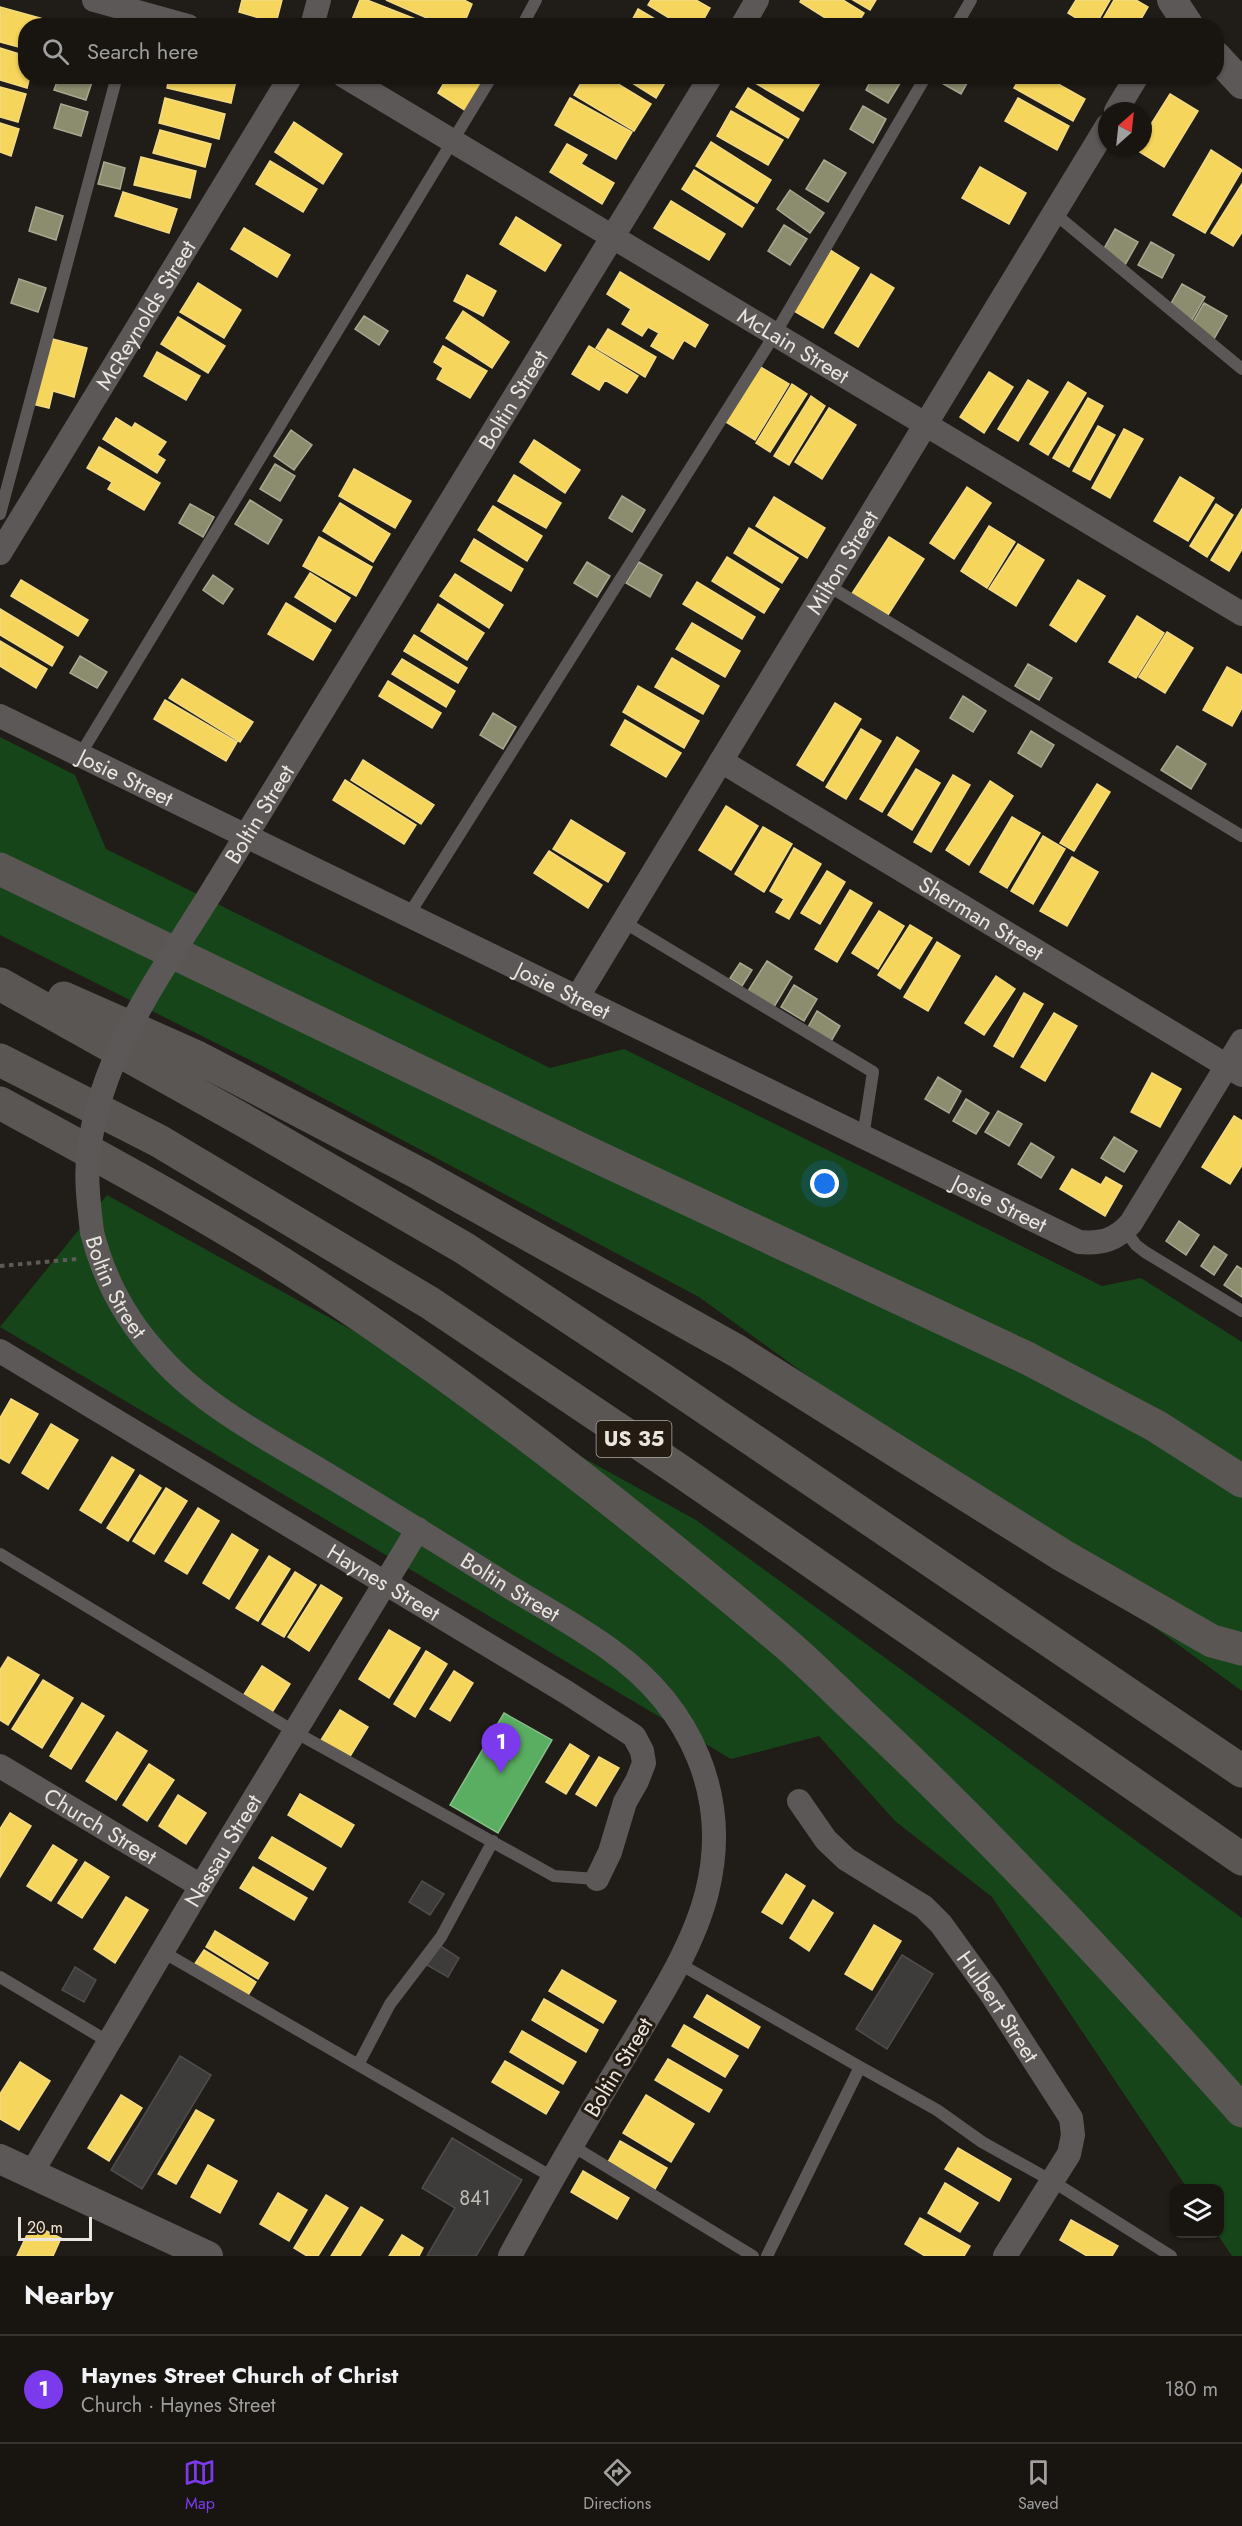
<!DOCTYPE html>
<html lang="en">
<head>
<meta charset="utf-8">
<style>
  :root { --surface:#181511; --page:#211e1a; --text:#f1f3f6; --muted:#9f9f9f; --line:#363431; --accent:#7c3aed }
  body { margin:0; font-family:Jost,sans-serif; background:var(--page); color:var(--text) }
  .controls { position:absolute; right:18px; bottom:18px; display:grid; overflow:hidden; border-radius:12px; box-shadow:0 2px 4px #0004 }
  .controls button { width:54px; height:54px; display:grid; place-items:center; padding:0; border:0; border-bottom:2px solid var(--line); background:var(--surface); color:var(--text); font:30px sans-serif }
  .compass { position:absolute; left:1098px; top:102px; width:54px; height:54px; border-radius:50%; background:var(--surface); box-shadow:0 2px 4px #0004; rotate:27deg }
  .scale { position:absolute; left:18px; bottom:15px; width:74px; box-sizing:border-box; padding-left:6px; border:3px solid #eae5de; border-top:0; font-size:16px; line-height:21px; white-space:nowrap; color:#eae5de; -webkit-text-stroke:4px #241c13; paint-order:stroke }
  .you { position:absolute; left:825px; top:1184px; width:21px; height:21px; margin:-15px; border:4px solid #fff; border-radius:50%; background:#1a73e8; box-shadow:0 0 0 9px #1a73e833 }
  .badge { display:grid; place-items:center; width:39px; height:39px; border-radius:50%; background:var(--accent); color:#fff; font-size:20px; font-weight:700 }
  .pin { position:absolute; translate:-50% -50px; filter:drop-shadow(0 2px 3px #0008) }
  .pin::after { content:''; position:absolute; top:32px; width:21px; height:18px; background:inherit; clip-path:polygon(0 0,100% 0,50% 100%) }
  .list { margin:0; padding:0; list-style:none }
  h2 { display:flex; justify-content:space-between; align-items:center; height:78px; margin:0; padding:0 24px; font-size:26px }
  h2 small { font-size:20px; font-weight:400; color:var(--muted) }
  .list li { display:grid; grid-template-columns:39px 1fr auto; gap:18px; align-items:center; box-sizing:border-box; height:108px; padding:0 24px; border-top:2px solid var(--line) }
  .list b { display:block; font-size:22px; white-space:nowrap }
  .list p { margin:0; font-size:20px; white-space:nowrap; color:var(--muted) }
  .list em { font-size:20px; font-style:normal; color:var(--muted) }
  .icon { flex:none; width:33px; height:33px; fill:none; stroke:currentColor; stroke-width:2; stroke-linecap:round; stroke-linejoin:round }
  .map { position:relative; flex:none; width:1242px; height:2256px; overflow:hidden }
  .search { position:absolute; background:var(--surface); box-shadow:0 2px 4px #0004; left:18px; right:18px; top:18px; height:66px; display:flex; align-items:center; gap:15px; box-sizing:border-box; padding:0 21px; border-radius:24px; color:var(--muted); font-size:22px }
  .sheet { height:186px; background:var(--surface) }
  nav { display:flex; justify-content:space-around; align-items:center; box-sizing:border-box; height:84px; border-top:2px solid var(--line); background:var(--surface); font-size:16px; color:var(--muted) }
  nav a { display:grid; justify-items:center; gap:3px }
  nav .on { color:var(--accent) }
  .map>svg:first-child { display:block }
  .green { fill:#164519 }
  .homes { fill:#f6d55c; stroke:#f2da83; stroke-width:1.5 }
  .public { fill:#5aae61; stroke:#85be86; stroke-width:1.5 }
  .industry { fill:#8c8c6e; stroke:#a8a790; stroke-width:1.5 }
  .building { fill:#3d3c3b; stroke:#4e4c4c; stroke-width:1.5 }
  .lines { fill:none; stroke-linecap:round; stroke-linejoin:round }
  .path { stroke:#5d5a58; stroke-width:4; stroke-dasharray:4.5 4.5; stroke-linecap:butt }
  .service { stroke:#5c5858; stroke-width:12 }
  .minor { stroke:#5c5858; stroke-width:24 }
  .tertiary { stroke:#5c5858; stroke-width:30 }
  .motorway { stroke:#5a5653; stroke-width:33 }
  .minor-bridge { stroke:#5c5858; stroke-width:24 }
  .labels { text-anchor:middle; stroke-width:6; stroke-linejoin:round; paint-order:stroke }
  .number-label { font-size:20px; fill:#bfbbb5 }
  .shield { fill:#241c13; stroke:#afa9a1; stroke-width:1.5 }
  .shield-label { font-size:21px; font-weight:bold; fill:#eae5de }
  .street-label { font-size:22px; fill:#eae5de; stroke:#241c13 }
</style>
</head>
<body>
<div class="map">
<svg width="1242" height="2256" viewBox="0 0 1242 2256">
  <rect width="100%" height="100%" fill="#201c17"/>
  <path class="green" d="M0,737L75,775L106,849L550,1068L624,1049L1102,1286L1141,1278L1242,1342V1691L699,1297L272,1071L0,935Z
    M107,1195L696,1520L1242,1918V2256H1232L1217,2234H1220V2188H1187L992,1897L895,1821L819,1736L731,1759L0,1327Z"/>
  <path class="homes" d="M242,0H282L276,23L239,12Z
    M360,0H367L418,20L416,26H361L351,22Z
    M386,0H464L472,4L463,26H445Z
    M651,0H696L710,8L700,26H682L648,5Z
    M801,0H843L864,13L856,26H838L800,2Z
    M853,0H876L870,10Z
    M1076,0H1110L1095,26H1089L1068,13Z
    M1114,0H1136L1148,7L1137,26H1099Z
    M0,7L62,24V26H26V49L0,42Z
    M638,9L667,26H629Z
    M0,48L26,56V76H30L27,88L0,80Z
    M169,76H237L231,103L167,88Z
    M448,76H488L466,111L438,93Z
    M585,76H605L651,104L634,131L574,95Z
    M621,76H669L656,98Z
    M753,76H820L823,78L803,111L750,80Z
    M1021,76H1044L1085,99L1073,121L1014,88Z
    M0,87L26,94L18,122L0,117Z
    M748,88L799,119L788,138L736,107Z
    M1170,94L1198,111L1164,167L1135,149L1143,147V137Z
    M165,98L225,114L219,139L159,123Z
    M570,98L632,132L616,159L555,125Z
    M1018,98L1069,126L1057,150L1005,121Z
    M731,111L783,140L768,165L717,136Z
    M294,122L342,154L323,184L275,152Z
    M0,123L19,129L11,156L0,152Z
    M160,130L211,144L205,167L153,153Z
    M711,142L771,180L757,203L696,166Z
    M567,144L587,155L581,164L614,183L602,204L550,172Z
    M1211,150L1242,170L1205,233L1173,215Z
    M141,157L196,171L190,198L134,185Z
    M270,161L317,189L303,212L256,184Z
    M980,167L1026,193L1009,224L962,198Z
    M694,170L754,208L742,227L682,189Z
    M1242,184V232L1233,246L1211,233Z
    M123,192L177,209L169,233L115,216Z
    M671,201L725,234L709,260L654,228Z
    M516,217L561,245L545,271L500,244Z
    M244,228L290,255L277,277L231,249Z
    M830,250L859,268L823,328L794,311Z
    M620,272L708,325L695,347L684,340L673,359L651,346L659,333L648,327L642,336L622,324L631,309L607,294Z
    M871,274L894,288L858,347L835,333Z
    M467,275L496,291L483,316L454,301Z
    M198,283L241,310L224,338L180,312Z
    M463,311L509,342L492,368L446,338Z
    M178,317L225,346L208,373L161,344Z
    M608,329L656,357L645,377L596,348Z
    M49,338L87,348L74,397L53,391L49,408L32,404Z
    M443,346L487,371L470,398L437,379L443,368L434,362Z
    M589,346L638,376L627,393L605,380L599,390L572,374Z
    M157,352L200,376L186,400L144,376Z
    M759,366L789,384L755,440L726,422Z
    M989,372L1013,387L984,433L960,417Z
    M1028,380L1048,392L1018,441L998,429Z
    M1068,382L1086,393L1048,455L1030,444Z
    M792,384L807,394L770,452L756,443Z
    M811,396L825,406L789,465L774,456Z
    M1088,398L1103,406L1069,467L1053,458Z
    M829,408L856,425L822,479L795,462Z
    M116,418L132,428L135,423L166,442L157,455L165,460L157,473L103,439Z
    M1098,426L1115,435L1090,480L1073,471Z
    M1124,429L1143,439L1110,498L1092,488Z
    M534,440L580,470L565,493L520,462Z
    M99,447L160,483L144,510L108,489L112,482L87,468Z
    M354,469L411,501L395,528L339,496Z
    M514,475L561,503L546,528L498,501Z
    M1180,477L1214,498L1188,541L1154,521Z
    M967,487L991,503L954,559L930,543Z
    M774,497L825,528L807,558L756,526Z
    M340,503L390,534L373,562L323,531Z
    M1216,504L1233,515L1207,557L1190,546Z
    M493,506L542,536L527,561L478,530Z
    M1242,509V549L1229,571L1211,560Z
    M989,526L1015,542L987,588L961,571Z
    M749,528L798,558L782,583L734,553Z
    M319,537L372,567L356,596L303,566Z
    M889,537L924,559L886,618L851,595Z
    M474,539L523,569L511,591L461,561Z
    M1018,544L1044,560L1016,606L989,589Z
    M727,557L779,589L764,613L712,581Z
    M310,573L350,598L335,622L295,597Z
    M455,574L503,605L489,628L440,596Z
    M21,580L88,620L78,636L11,596Z
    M1078,580L1105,596L1076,642L1050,625Z
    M697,582L755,617L742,639L683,604Z
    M286,603L331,630L313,660L268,634Z
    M438,604L484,633L467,660L421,631Z
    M0,609L63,647L52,666L0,635Z
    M1137,616L1164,633L1136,678L1109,662Z
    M692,623L740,651L725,677L676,649Z
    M1167,632L1193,648L1165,693L1139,677Z
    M414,635L467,668L458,683L404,651Z
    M0,641L47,669L36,688L0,666Z
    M672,658L719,686L703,714L655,687Z
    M402,659L455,691L446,707L392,674Z
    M1227,667L1242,675V708L1232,726L1203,710Z
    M182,679L253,722L240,742L169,698Z
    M388,681L441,713L432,728L379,696Z
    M638,686L699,721L684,748L623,712Z
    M165,700L237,742L226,761L154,719Z
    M835,703L861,719L823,781L797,765Z
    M625,720L681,753L666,777L611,745Z
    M861,729L881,741L846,799L826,787Z
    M897,737L919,751L882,812L860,799Z
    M363,760L434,805L421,824L351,780Z
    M916,769L940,783L912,830L888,815Z
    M953,775L970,785L931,852L914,842Z
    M345,780L416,825L404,844L333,800Z
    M990,781L1013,796L969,865L946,850Z
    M1097,784L1110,792L1074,851L1060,843Z
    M726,806L758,826L731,870L699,850Z
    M1012,817L1040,833L1007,888L980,872Z
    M571,820L625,853L608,882L553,849Z
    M763,827L792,844L764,892L735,874Z
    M1043,836L1065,849L1033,904L1011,891Z
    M794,848L821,864L789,919L776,912L784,899L770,891Z
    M549,851L602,885L588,908L534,873Z
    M1072,857L1098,872L1067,926L1040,911Z
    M827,871L845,882L820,924L801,913Z
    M850,890L872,903L837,962L815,949Z
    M879,911L904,926L878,969L852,953Z
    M910,925L932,938L900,989L878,975Z
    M937,942L960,956L928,1011L904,997Z
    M996,976L1015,989L984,1035L965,1023Z
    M1024,993L1043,1004L1013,1057L994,1046Z
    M1054,1013L1077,1026L1045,1081L1021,1067Z
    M1152,1073L1181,1089L1160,1127L1131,1112Z
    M1234,1116L1242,1121V1165L1230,1184L1202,1167Z
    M1072,1169L1101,1185L1106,1177L1122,1186L1105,1216L1060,1189Z
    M11,1399L38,1414L9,1463L0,1458V1418Z
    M51,1424L78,1440L48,1489L22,1473Z
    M112,1457L134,1470L101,1523L80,1510Z
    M140,1475L161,1488L128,1541L107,1528Z
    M166,1488L187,1501L154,1554L133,1541Z
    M198,1508L219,1521L187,1574L165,1561Z
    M232,1534L258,1550L229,1599L203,1583Z
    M269,1556L290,1569L258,1621L236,1608Z
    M295,1572L316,1585L284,1637L262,1624Z
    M321,1585L342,1598L309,1651L288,1637Z
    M389,1630L420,1648L389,1698L359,1679Z
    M426,1651L447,1664L415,1717L394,1704Z
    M8,1657L39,1675L8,1725L0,1720V1670Z
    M262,1666L290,1684L271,1714L243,1696Z
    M454,1671L473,1683L450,1721L430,1709Z
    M43,1680L73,1698L42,1748L12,1729Z
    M82,1703L104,1716L71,1769L50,1756Z
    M340,1710L368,1727L349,1758L321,1740Z
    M117,1732L147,1751L116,1800L86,1781Z
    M570,1744L589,1756L566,1794L546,1782Z
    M599,1757L619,1768L596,1806L576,1794Z
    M149,1764L174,1780L147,1821L123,1805Z
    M300,1794L354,1825L341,1847L288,1815Z
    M178,1795L206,1813L186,1844L159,1826Z
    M10,1813L31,1826L0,1877V1829Z
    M272,1837L326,1868L313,1890L259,1858Z
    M53,1845L77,1860L51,1901L27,1886Z
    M85,1862L109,1877L82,1918L58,1903Z
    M253,1867L307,1898L294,1920L240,1888Z
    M786,1874L805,1886L782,1924L762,1912Z
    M126,1897L148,1910L115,1963L94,1949Z
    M813,1900L833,1913L809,1951L790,1938Z
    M874,1925L901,1941L872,1990L845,1974Z
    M215,1931L268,1963L258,1979L206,1947Z
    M204,1950L256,1982L247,1997L194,1965Z
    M562,1970L616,2001L603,2023L549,1991Z
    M707,1995L760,2027L748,2048L694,2017Z
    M544,1999L598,2030L586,2052L532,2020Z
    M684,2025L738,2056L725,2077L672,2046Z
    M522,2031L576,2062L563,2084L510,2052Z
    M668,2059L722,2090L709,2112L655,2080Z
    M505,2061L559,2092L546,2114L492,2082Z
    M20,2062L50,2081L19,2130L0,2119V2094Z
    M121,2095L142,2108L109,2161L88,2148Z
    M646,2095L694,2124L671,2162L623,2133Z
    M196,2110L214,2120L176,2184L158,2174Z
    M620,2141L667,2168L655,2189L608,2162Z
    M958,2148L1011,2179L999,2201L945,2169Z
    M208,2165L237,2181L220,2213L191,2197Z
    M583,2171L629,2198L617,2219L571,2192Z
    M945,2183L978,2203L960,2232L928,2213Z
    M278,2193L307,2210L289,2241L260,2224Z
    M326,2195L348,2208L318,2256H307L294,2248Z
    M361,2207L383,2220L360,2256H331Z
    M920,2218L970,2246L964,2256H925L905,2244Z
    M1071,2220L1118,2246L1112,2256H1087L1060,2240Z
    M32,2224L61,2238L53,2256H17Z
    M402,2235L423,2248L419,2256H389Z"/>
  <path class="public" d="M504,1713L552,1740L498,1833L450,1805Z"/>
  <path class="industry" d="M59,76H94L86,100L54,90Z
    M873,76H895L902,80L888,103L866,90Z
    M941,76H971L961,94L938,81Z
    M61,104L88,112L81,136L54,128Z
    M863,106L886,119L873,143L850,129Z
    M824,160L846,173L828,202L806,189Z
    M104,162L125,168L120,189L98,184Z
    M790,190L824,213L810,233L777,209Z
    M36,207L63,216L56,240L29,231Z
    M784,225L807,239L790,265L768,251Z
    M1115,229L1138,242L1125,265L1102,252Z
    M1151,242L1174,255L1162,278L1138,265Z
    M19,279L46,288L38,312L11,303Z
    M1182,284L1205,297L1192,320L1169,307Z
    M1204,303L1227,316L1214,339L1191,326Z
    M364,316L388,331L379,345L355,329Z
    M291,430L312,445L294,470L274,456Z
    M275,464L295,476L280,501L260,489Z
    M622,496L645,510L632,532L609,518Z
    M250,500L282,520L268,544L235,524Z
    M190,504L214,517L203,537L179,523Z
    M587,562L610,576L597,597L574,583Z
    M639,562L662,575L650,597L626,583Z
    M213,575L233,589L223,604L203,590Z
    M80,656L107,672L97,688L70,673Z
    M1028,664L1052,678L1039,700L1015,686Z
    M963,696L986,711L973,732L950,718Z
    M493,713L516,727L503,749L480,735Z
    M1031,731L1054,745L1041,767L1018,753Z
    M1177,746L1206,764L1191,789L1161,770Z
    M767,961L792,977L774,1007L748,991Z
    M740,963L752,970L742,986L730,978Z
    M794,985L817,999L804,1021L781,1007Z
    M817,1011L840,1026L830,1043L807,1029Z
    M938,1077L961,1091L949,1113L925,1099Z
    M966,1099L989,1113L976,1134L953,1121Z
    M998,1111L1022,1124L1009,1146L985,1132Z
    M1114,1137L1137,1151L1124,1172L1101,1158Z
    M1031,1143L1054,1157L1041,1178L1018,1164Z
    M1179,1221L1199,1235L1186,1255L1166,1241Z
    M1214,1246L1227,1255L1214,1275L1201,1266Z
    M1237,1266L1242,1269V1297L1224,1285Z"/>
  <path class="building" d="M422,1881L444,1894L430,1915L409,1902Z
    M439,1945L459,1958L448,1977L427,1965Z
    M902,1955L933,1974L887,2049L856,2029Z
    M75,1967L96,1980L84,2002L62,1990Z
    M180,2056L211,2075L142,2189L111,2170Z
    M452,2138L522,2180L476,2256H427L455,2208L422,2188Z"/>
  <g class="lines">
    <path class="path" d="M0,1266L77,1259"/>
    <path class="service" d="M522,26L536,0
      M956,26L971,0
      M1054,213L1242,369
      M0,514L117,76
      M827,585L1242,836
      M80,755L492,76
      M408,916L775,334L926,76
      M622,921L873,1072L863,1137
      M1125,1230L1136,1245L1145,1252L1242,1311
      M0,1554L295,1732L554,1876L597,1879
      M163,1952L552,2177
      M678,1963L860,2067L767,2256
      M0,1977L109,2042
      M358,2065L390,2004L441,1937L493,1841
      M860,2067L937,2110L982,2142L1052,2181L1171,2256
      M571,2145L753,2256"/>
    <g class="minor">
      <path d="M94,0L188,26"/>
      <path d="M312,26L319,0"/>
      <path d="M742,26L757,0"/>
      <path id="s1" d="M344,76L1242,614"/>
      <path d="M1116,111L1137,76"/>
      <path id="s2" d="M0,553L291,76"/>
      <path id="s3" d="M0,716L1079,1242C1102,1244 1116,1240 1131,1223L1242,1041"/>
      <path id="s4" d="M721,761L1242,1075"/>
      <path id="s5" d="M217,883L711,76"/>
      <path id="s6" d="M577,998L1107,126"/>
      <path id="s7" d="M92,1232C104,1280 127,1322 161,1358C202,1404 266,1438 318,1469C383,1508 448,1548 513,1589C546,1609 581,1628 612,1651C691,1708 731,1796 707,1892C692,1952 651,2011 620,2064C582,2127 545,2191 510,2256"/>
      <path id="s8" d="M0,1351L566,1692L634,1736L642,1751L644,1763L637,1781L625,1802L610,1852L597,1879"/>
      <path id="s9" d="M0,1766L201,1886"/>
      <path id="s10" d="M799,1801L826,1840L846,1859L924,1907L941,1924L990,1992L1071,2118L1073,2135L1069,2154L1005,2256"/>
      <path id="s11" d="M31,2174L201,1886L418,1529"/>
    </g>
    <path class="tertiary" d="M1172,0L1189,26
      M1216,56L1242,84
      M0,2159L208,2256"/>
    <path class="motorway" d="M0,869L589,1153L1027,1358L1156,1426L1242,1481
      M0,984L243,1120L464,1248L664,1380L1242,1771
      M64,998L197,1057L420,1174L737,1351L1062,1555L1212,1641L1242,1649
      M0,1060L159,1141L430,1303L679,1470L1242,1859
      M0,1103C106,1161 214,1218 315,1285C479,1393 635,1516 784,1642C817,1670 847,1702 879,1731C1006,1851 1125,1980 1242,2111"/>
    <path class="minor-bridge" d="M92,1232C89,1205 85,1177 89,1150C102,1049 166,967 217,883"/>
  </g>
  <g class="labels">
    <g class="number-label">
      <text x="475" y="2205">841</text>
    </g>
    <rect class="shield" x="596.5" y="1421" width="75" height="36" rx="4.5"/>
    <g class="shield-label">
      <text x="634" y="1446">US 35</text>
    </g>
    <g class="street-label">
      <text dy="8" stroke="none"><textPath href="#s2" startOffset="279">McReynolds Street</textPath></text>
      <text dy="8" stroke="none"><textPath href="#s1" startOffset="524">McLain Street</textPath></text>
      <text dy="8" stroke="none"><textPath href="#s5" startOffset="567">Boltin Street</textPath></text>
      <text dy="8" stroke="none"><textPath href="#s6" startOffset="510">Milton Street</textPath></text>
      <text dy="8" stroke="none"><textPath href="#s3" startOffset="140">Josie Street</textPath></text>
      <text dy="8" stroke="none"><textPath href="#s5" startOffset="81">Boltin Street</textPath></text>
      <text dy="8" stroke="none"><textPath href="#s4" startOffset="304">Sherman Street</textPath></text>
      <text dy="8" stroke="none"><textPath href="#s3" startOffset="626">Josie Street</textPath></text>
      <text dy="8" stroke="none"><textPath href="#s3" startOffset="1112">Josie Street</textPath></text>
      <text dy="8" stroke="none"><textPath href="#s7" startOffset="60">Boltin Street</textPath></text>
      <text dy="8" stroke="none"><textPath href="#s8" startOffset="448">Haynes Street</textPath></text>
      <text dy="8" stroke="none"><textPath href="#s7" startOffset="564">Boltin Street</textPath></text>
      <text dy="8" stroke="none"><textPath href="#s9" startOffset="117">Church Street</textPath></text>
      <text dy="8" stroke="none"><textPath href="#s11" startOffset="376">Nassau Street</textPath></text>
      <text dy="8" stroke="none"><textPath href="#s10" startOffset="291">Hulbert Street</textPath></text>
      <text transform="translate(618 2067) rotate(-59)" y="8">Boltin Street</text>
    </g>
  </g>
</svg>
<div class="controls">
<button><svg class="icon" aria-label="layers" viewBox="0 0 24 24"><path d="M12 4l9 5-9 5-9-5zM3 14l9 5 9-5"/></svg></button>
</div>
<svg class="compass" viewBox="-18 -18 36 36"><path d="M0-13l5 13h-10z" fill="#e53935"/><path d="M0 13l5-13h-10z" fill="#9f9f9f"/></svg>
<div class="scale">20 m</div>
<div class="you"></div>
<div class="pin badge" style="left:501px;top:1773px">1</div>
<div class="search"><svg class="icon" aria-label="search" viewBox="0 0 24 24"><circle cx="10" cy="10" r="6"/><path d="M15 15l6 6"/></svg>Search here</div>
</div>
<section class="sheet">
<h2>Nearby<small></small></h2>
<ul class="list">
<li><span class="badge">1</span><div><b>Haynes Street Church of Christ</b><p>Church · Haynes Street</p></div><em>180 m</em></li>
</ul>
</section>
<nav>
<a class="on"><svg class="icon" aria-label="map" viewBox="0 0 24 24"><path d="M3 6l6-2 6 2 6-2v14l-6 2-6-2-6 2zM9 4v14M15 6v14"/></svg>Map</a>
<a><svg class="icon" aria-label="directions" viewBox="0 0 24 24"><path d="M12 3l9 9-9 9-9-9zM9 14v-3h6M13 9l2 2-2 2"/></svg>Directions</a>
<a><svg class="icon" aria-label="saved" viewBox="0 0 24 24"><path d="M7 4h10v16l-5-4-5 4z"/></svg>Saved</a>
</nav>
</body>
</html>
